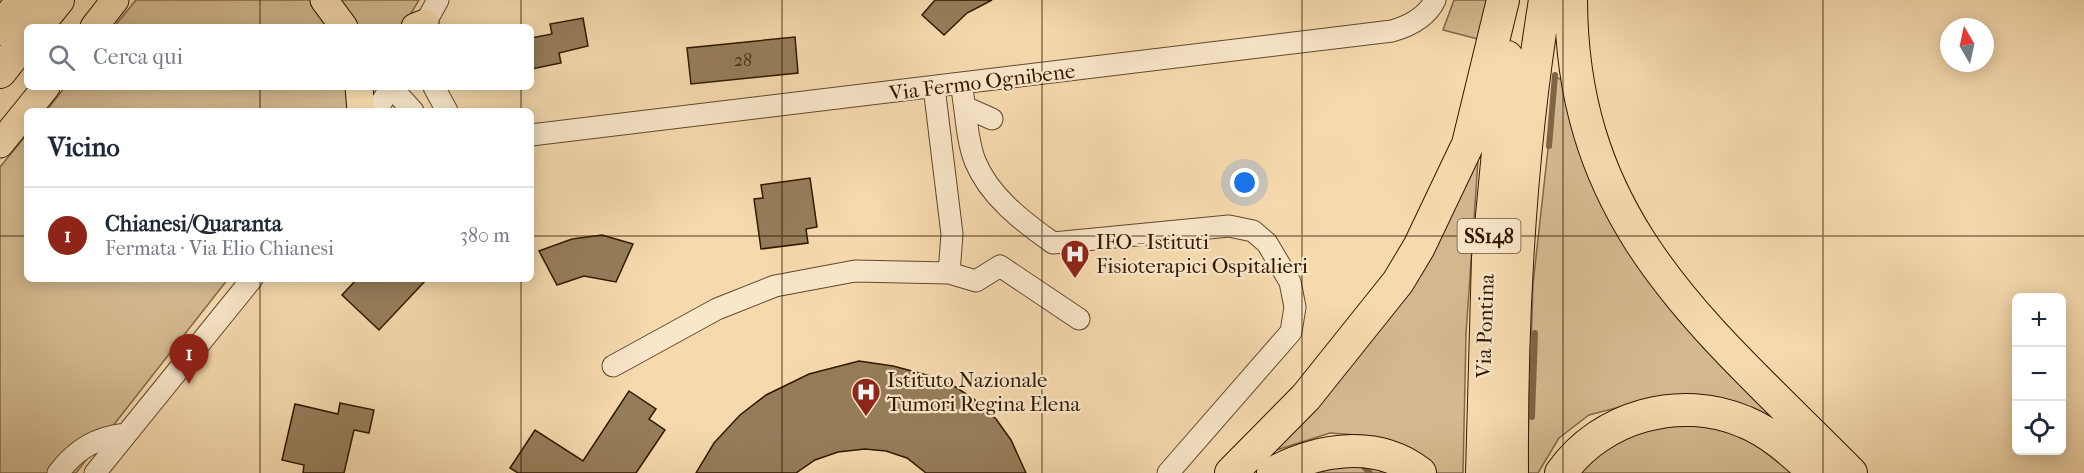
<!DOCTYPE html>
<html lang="it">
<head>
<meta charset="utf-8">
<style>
  :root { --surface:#fff; --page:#f6f6f7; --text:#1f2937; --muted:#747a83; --line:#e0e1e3; --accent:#8f2418 }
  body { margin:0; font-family:"IM FELL French Canon",serif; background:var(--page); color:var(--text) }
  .controls { position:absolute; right:18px; bottom:18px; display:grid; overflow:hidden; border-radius:9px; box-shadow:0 3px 15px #0003 }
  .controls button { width:54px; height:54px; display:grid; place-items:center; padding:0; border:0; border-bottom:2px solid var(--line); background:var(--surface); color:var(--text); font:30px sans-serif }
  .compass { position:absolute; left:1940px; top:18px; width:54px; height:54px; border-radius:50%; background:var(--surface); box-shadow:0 3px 15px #0003; rotate:351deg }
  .you { position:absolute; left:1245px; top:183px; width:21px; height:21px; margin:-15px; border:4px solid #fff; border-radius:50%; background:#1a73e8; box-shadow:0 0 0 9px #1a73e833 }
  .badge { display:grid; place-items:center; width:39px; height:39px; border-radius:50%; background:var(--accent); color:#fff; font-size:20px; font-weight:700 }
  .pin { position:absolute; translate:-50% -50px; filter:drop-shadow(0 2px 3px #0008) }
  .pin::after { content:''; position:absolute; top:32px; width:21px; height:18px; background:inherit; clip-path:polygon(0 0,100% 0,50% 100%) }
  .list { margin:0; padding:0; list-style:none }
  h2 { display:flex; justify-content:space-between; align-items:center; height:78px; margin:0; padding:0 24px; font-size:26px }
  h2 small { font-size:20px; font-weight:400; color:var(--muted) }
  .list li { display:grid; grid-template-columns:39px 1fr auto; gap:18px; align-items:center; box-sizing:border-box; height:96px; padding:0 24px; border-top:2px solid var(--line) }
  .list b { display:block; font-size:22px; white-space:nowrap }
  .list p { margin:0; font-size:20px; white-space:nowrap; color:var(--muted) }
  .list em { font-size:20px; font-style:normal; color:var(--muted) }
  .icon { flex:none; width:33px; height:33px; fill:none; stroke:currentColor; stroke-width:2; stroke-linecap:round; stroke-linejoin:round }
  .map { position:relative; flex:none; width:2084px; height:473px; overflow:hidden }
  .search { position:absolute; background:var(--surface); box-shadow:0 3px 15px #0003; left:24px; top:24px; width:510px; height:66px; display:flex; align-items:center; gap:15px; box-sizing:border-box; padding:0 21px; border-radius:9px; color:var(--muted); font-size:22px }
  .panel { position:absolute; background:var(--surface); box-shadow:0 3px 15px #0003; left:24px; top:108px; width:510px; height:174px; border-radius:9px }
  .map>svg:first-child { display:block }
  .green { fill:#d4b990; stroke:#826848; stroke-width:1.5 }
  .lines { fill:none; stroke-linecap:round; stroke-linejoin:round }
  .stream { stroke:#7e6545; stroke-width:6 }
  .building { fill:#967d5a; stroke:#2f1800; stroke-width:1.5 }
  .minor-casing { stroke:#61482c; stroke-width:23 }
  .major-casing { stroke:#2f1800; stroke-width:29 }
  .highway-casing { stroke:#2f1800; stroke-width:34 }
  .minor { stroke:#f9e7ca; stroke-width:21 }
  .major { stroke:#f6daae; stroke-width:27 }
  .highway { stroke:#f6daae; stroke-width:32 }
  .grid { fill:none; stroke:#2f1800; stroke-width:1.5; stroke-opacity:0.55 }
  .labels { text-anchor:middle; stroke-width:4.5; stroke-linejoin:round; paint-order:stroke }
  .number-label { font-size:18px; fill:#493116 }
  .shield { fill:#f9e7ca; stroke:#6c563d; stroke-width:1.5 }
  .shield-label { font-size:20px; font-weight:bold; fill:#2f1800 }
  .street-label { font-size:21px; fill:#2f1800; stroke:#f9e7ca }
  .poi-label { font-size:21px; fill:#2f1800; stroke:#f9e7ca; text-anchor:start }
</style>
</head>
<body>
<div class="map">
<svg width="2084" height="473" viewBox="0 0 2084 473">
  <rect width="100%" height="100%" fill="#f6daae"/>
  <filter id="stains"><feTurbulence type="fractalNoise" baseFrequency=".00333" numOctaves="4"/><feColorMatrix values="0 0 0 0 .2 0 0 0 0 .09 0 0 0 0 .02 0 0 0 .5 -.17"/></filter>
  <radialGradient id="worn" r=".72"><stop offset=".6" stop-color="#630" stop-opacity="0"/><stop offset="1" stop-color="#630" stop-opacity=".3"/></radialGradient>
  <path class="green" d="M136,0H419L403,27H114Z
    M1454,0H1487L1478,39L1443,30Z
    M1556,77L1568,83L1587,160L1804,434L1639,402L1589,415L1559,438L1538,473H1527L1533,284Z
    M65,87H365L350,111H46Z
    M1480,132L1466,334L1463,473H1435L1403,447L1370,436L1330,433L1264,454Z
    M27,134V279H228L76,473H0V167Z
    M1681,422L1722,424L1805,473H1579L1612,440Z
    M1359,457L1407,473H1292Z"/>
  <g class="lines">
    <path class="stream" d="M1549,146L1555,75
      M1532,417L1535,333
      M1362,465L1370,473"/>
  </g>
  <path class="building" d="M935,0H992L967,13L944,35L922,15Z
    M583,18L588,46L559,53L561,63L531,69V38L552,34L550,24Z
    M795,37L798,73L691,84L687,48Z
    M810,178L817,227L806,229L808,243L761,249L754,199L763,198L761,185Z
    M602,235L633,244L616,282L584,276L557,285L539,251L572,239Z
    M357,279H427L379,330L342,295Z
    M859,361L893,366L927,375L954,386L974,399L996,419L1011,440L1026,473H926L907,458L886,451L865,449L838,452L815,460L796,473H696L714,443L740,415L766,395L809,374Z
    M629,391L656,409L649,419L665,430L636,473H518L510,468L535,430L583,461Z
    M340,403L374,410L369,433L354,430L344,473H303L304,465L282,460L295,404L338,414Z"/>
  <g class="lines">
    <g class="minor-casing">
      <path id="minor" d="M423,27L438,0
        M961,84C966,108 966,138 975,161C989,196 1023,222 1053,243L1229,226L1253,231L1267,243L1290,282L1295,307L1291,332L1168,473
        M391,87L413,111
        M434,87L447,111
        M965,107L992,119
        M376,111L391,87
        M531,135L1392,31C1409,26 1427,17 1435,0
        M949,273L976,281L1000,266L1079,319
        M613,366L717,309L775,286L855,271L949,273L952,234L934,87
        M58,473C76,449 97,437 126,434
        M95,473L252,279"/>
    </g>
    <g class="major-casing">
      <path id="major" d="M324,0L344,27
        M94,27L115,0
        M415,27L425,23
        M359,87L361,111
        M0,144L46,87"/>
    </g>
    <g class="highway-casing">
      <path id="highway" d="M1571,0C1572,226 1706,326 1851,473
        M36,27L58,0
        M0,29L23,0
        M0,72L27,38
        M1231,473L1306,397L1398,282L1419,247L1468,144L1503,0
        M1273,473C1318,449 1376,439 1420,473
        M1482,473L1488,258L1507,57
        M1512,473C1511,317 1520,154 1545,0
        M1561,473C1601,416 1681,394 1745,422C1772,433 1794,454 1815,473"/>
    </g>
    <use href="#minor" class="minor"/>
    <use href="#major" class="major"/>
    <use href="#highway" class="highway"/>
  </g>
  <path class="grid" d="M260,0V27M521,0V27M782,0V473M1042,0V473M1302,0V473M1563,0V473M1823,0V473M260,87V111M521,87V111M0,236H27M531,236H2084M260,279V473M521,279V473"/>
  <defs>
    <g id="hospital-pin" transform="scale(1.5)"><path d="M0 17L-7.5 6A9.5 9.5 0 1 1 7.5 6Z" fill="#8f2418" stroke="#f9e7ca"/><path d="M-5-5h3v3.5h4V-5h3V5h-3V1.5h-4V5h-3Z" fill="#fff"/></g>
  </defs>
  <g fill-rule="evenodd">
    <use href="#hospital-pin" x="1075" y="254"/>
    <use href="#hospital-pin" x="866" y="392"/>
  </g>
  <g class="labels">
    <g class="number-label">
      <text x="743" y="66">28</text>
    </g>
    <rect class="shield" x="1457.5" y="219" width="63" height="34" rx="4.5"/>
    <g class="shield-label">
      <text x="1489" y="243">SS148</text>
    </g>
    <g class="street-label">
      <text transform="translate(982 82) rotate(-7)" y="7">Via Fermo Ognibene</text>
      <text transform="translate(1485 326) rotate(-88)" y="7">Via Pontina</text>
    </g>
    <g class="poi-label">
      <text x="1096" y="249">IFO - Istituti<tspan x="1096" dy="24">Fisioterapici Ospitalieri</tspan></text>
      <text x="887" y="387">Istituto Nazionale<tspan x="887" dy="24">Tumori Regina Elena</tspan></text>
    </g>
  </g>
  <rect width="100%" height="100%" filter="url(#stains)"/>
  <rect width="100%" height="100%" fill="url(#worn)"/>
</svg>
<div class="controls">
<button>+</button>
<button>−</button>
<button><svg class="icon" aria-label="locate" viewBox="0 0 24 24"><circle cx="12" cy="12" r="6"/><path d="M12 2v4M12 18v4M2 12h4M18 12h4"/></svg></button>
</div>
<svg class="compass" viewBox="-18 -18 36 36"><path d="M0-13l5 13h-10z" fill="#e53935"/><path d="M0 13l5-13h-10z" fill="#747a83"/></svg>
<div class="you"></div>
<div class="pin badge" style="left:189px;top:384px">1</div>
<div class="search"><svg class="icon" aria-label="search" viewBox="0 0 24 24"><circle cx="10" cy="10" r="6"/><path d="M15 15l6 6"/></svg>Cerca qui</div>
<section class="panel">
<h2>Vicino<small></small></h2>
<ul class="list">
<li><span class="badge">1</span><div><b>Chianesi/Quaranta</b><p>Fermata · Via Elio Chianesi</p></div><em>380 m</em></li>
</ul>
</section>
</div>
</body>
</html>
